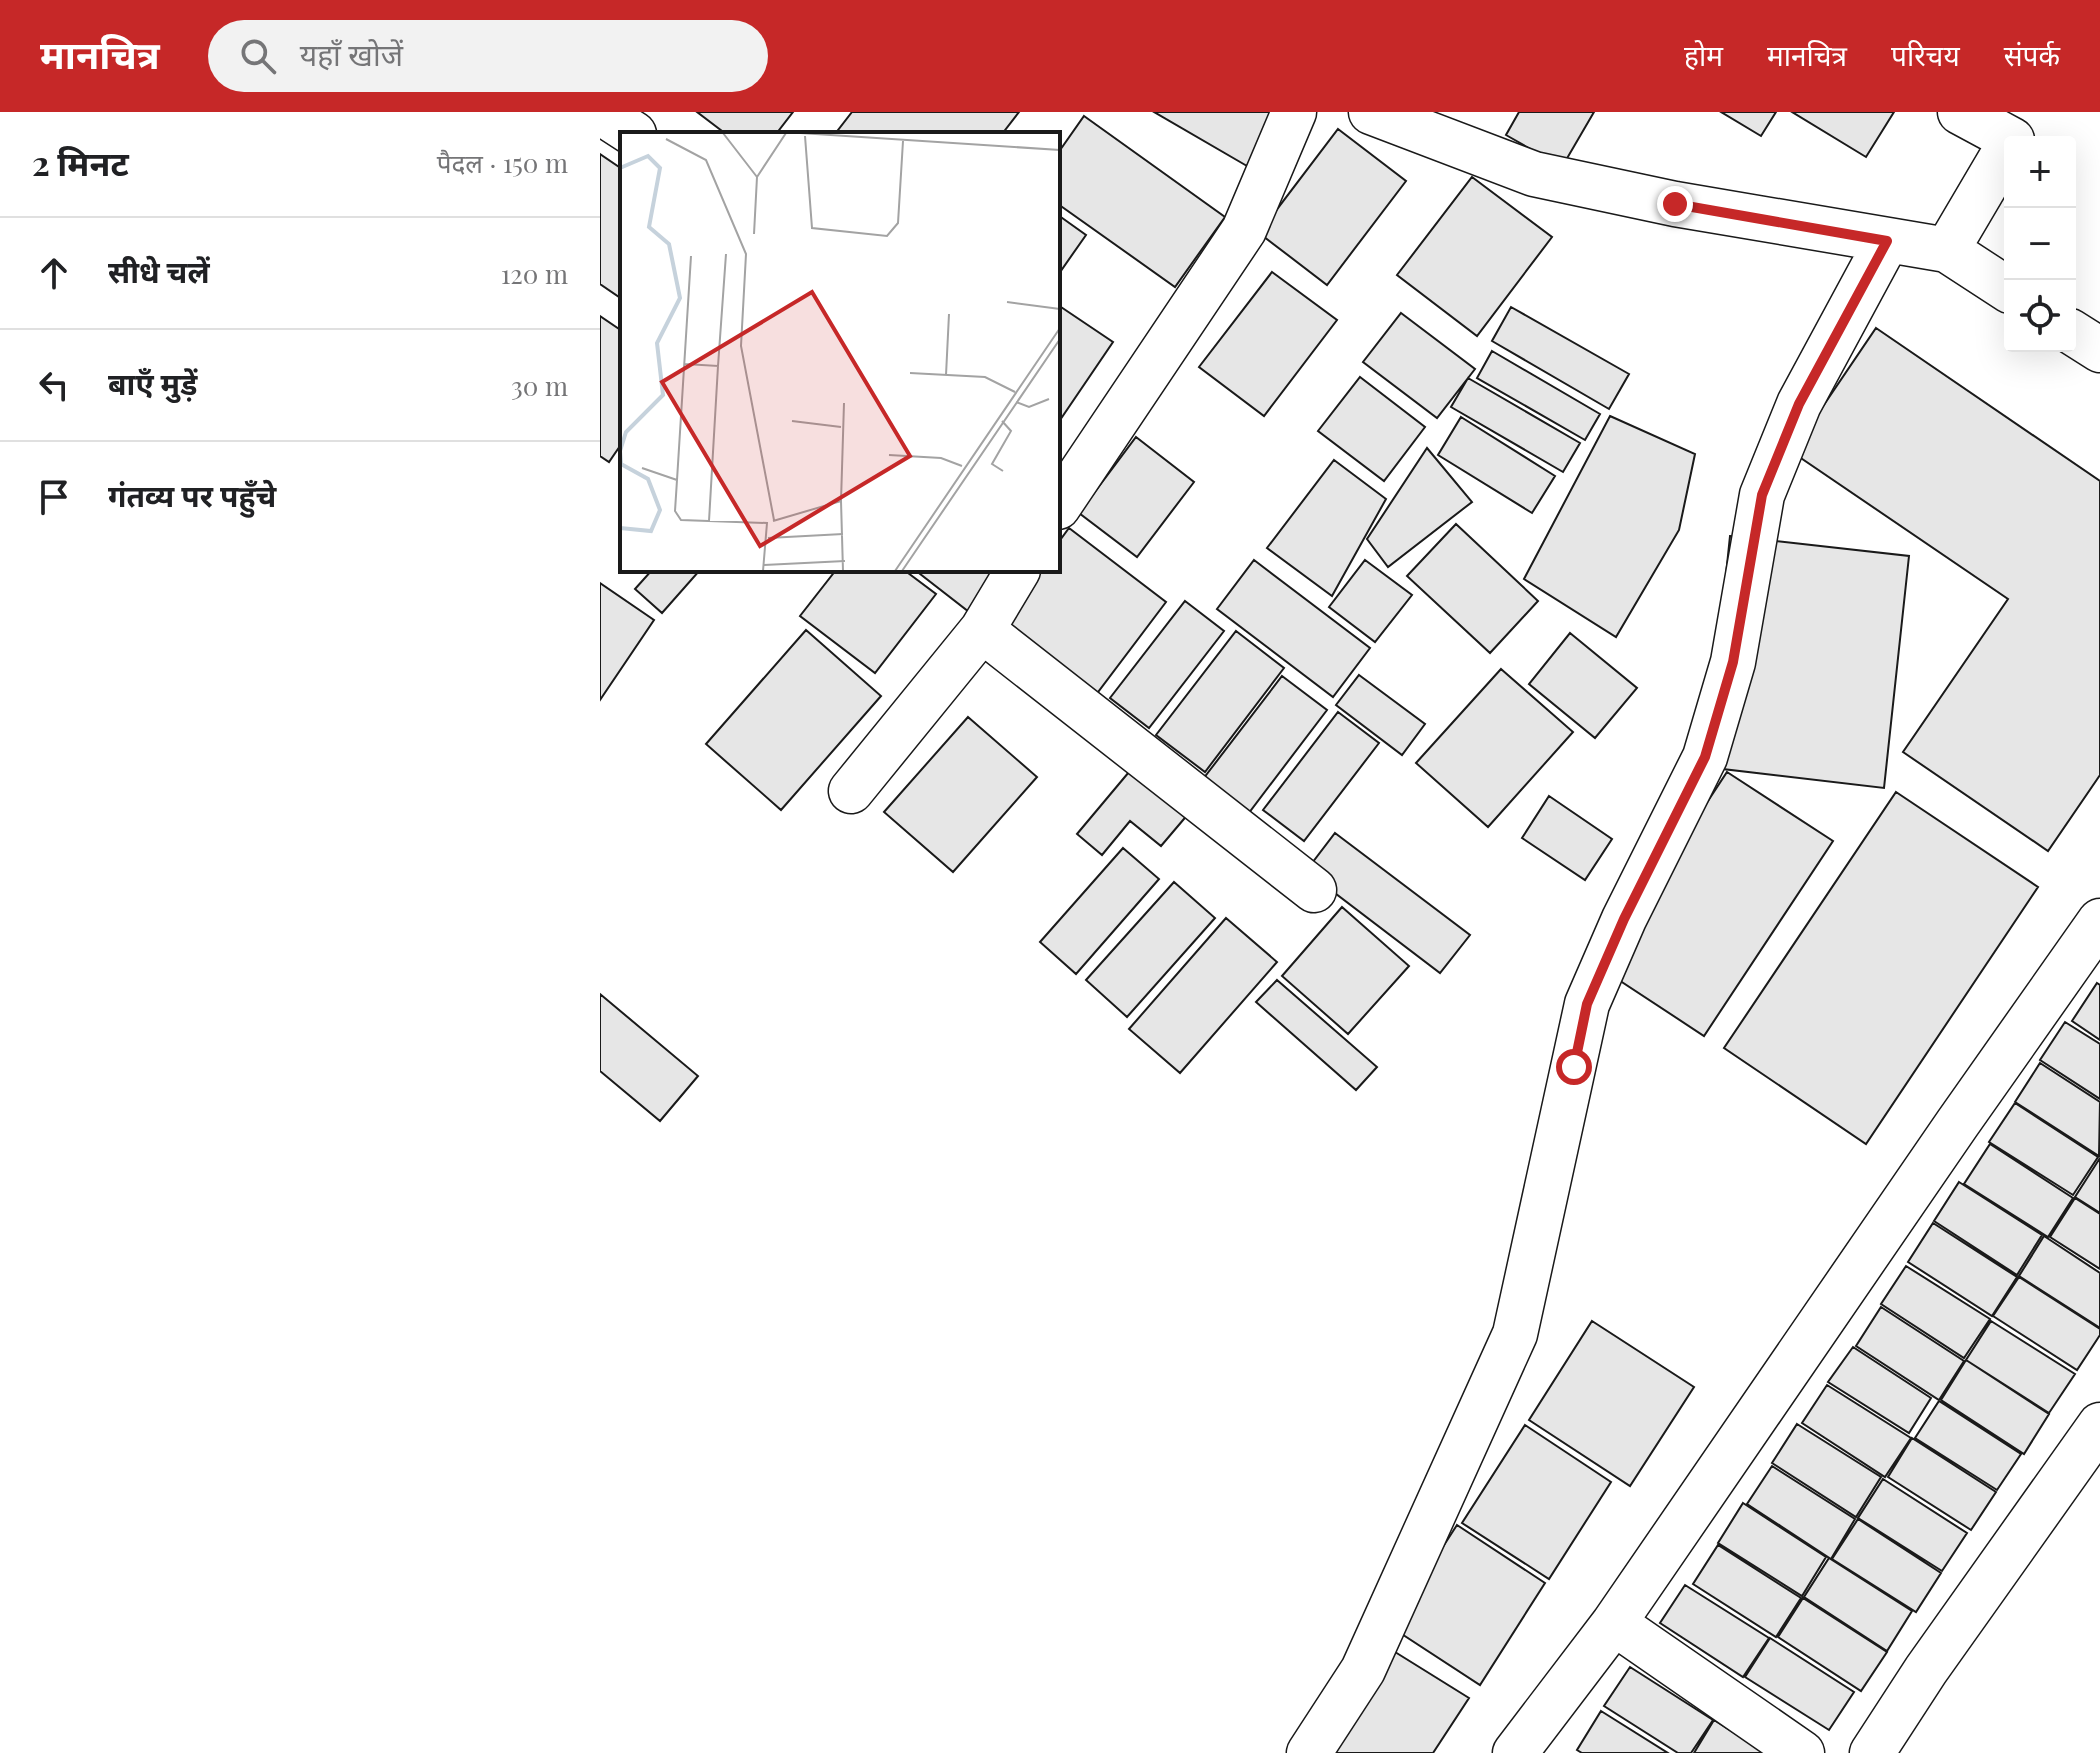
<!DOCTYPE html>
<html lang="hi">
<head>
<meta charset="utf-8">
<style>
  :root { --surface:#fff; --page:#f2f2f2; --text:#202124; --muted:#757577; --line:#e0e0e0; --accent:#c62828 }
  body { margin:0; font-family:"Playfair Display","Noto Sans Devanagari",serif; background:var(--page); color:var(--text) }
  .controls { position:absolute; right:24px; top:24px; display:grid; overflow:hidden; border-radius:8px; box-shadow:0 8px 32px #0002 }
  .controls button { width:72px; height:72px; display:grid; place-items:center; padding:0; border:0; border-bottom:2px solid var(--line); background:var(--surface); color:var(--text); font:40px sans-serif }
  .stop { position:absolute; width:24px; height:24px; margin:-18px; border:6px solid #c62828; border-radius:50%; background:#fff }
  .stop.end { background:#c62828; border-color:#fff; box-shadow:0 2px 8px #0008 }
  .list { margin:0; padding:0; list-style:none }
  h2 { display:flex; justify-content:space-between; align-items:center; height:104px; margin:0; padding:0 32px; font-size:34px }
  h2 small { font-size:26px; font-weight:400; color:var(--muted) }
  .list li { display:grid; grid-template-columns:52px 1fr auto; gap:24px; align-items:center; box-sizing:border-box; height:112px; padding:0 32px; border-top:2px solid var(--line) }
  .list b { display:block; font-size:30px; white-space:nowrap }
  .list em { font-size:26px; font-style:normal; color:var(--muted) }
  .icon { flex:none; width:44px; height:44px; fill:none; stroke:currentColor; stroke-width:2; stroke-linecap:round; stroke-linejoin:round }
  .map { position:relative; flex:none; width:1500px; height:1641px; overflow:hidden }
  header { display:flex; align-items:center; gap:48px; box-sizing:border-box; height:112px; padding:0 40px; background:var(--accent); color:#fff }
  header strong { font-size:38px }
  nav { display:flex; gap:44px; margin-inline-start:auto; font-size:28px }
  .search { width:560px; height:72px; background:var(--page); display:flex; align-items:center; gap:20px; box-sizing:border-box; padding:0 28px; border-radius:44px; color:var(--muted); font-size:30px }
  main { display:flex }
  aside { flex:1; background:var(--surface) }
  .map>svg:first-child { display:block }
  .building { fill:#e6e6e6; stroke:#1a1a1a; stroke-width:2 }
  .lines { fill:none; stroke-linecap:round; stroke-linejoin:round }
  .minor-casing { stroke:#1a1a1a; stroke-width:47 }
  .minor { stroke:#fff; stroke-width:44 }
  .route { stroke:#c62828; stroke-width:10 }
  .inset-river { fill:none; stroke:#c6d2dc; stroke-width:4 }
  .inset-road { fill:none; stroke:#a3a3a3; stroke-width:2 }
  .view { fill:#c62828; fill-opacity:0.15; stroke:#c62828; stroke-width:4 }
  .inset-edge { fill:none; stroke:#1a1a1a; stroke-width:4 }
</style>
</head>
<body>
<header>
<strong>मानचित्र</strong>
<div class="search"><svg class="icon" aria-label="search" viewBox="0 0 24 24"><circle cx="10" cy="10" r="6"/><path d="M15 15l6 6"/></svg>यहाँ खोजें</div>
<nav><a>होम</a><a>मानचित्र</a><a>परिचय</a><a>संपर्क</a></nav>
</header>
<main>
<aside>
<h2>2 मिनट<small>पैदल · 150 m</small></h2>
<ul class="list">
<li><svg class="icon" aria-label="ahead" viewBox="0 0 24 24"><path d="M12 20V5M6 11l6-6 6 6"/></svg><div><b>सीधे चलें</b></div><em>120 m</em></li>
<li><svg class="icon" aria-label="left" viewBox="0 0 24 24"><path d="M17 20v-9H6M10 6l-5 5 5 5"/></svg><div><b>बाएँ मुड़ें</b></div><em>30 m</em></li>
<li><svg class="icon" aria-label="arrive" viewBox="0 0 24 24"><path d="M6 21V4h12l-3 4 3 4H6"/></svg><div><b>गंतव्य पर पहुँचे</b></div></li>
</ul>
</aside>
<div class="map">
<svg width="1500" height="1641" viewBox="0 0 1500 1641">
  <rect width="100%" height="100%" fill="#fff"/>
  <path class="building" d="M97,0H193L176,22H126Z
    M252,0H419L402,22H235Z
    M554,0H679L647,54Z
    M919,0H994L962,55L906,23Z
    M1121,0H1176L1161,24Z
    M1192,0H1294L1266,45Z
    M484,4L625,105L575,175L458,92V41Z
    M738,17L806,69L727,173L659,121Z
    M0,42L22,57V187L0,172Z
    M872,65L952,125L877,224L797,163Z
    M458,103L486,123L458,163Z
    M672,160L737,208L664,304L599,255Z
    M458,193L513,230L458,311Z
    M911,195L1029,262L1009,297L892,229Z
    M801,201L875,257L837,306L763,250Z
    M0,204L22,219V331L9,350L0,344Z
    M1276,216L1500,369V663L1448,739L1303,640L1408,487L1192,340Z
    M892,239L1000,302L985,328L877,266Z
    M760,265L825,315L784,369L718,319Z
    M868,266L980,331L963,360L851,295Z
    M1010,304L1095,342L1079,418L1016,525L924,467Z
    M861,305L955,364L932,401L838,343Z
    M536,325L594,370L537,445L479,401Z
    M827,336L872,390L788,455L767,427Z
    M734,348L786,387L732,484L667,436Z
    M856,412L938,489L890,541L807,464Z
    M469,416L566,490L495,584L397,510L437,458H458V431Z
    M1130,424L1309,444L1284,676L1106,655Z
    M654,448L770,536L733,585L617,497Z
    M765,448L812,483L775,530L729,495Z
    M52,458H100L62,501L35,477Z
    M236,458H304L336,482L275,561L200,504Z
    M315,458H409L373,503Z
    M0,471L54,508L0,588Z
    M585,489L624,519L549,616L510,586Z
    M206,518L281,584L181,698L106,632Z
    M636,519L684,556L605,660L556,623Z
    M970,521L1037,576L995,626L929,572Z
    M901,557L973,620L888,715L816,651Z
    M759,563L825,612L802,643L736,593Z
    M682,564L727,598L645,706L600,671Z
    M738,600L779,631L704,729L663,698Z
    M368,605L437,665L353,760L284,700Z
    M534,654L589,701L561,734L530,709L502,743L477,722Z
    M1127,660L1233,729L1104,924L999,855Z
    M1296,680L1438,775L1266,1032L1124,936Z
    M949,684L1012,727L985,768L922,726Z
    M735,721L870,823L840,861L706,759Z
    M523,736L559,767L476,862L440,830Z
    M574,770L615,806L527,905L486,868Z
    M742,795L809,854L748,922L682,864Z
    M626,806L677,850L580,961L529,917Z
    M677,868L777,955L756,978L656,890Z
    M1497,871L1500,873V928L1472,909Z
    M0,882L98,964L60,1009L0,959Z
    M1465,910L1500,932V987L1440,948Z
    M1440,951L1500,990L1499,1044L1415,990Z
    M1415,991L1498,1045L1473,1083L1389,1030Z
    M1390,1032L1473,1086L1448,1125L1364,1072Z
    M1500,1046V1101L1475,1085Z
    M1359,1070L1442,1123L1417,1163L1334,1109Z
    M1475,1086L1500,1102V1157L1450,1125Z
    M1333,1111L1417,1165L1392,1204L1308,1150Z
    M1444,1124L1500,1161V1216L1419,1164Z
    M1306,1154L1390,1207L1364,1246L1281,1192Z
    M1419,1165L1500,1217V1223L1477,1258L1393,1204Z
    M1281,1195L1364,1249L1339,1288L1256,1234Z
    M992,1209L1094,1275L1030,1374L929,1308Z
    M1391,1209L1475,1262L1449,1301L1366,1248Z
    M1253,1235L1331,1286L1309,1321L1228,1270Z
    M1366,1248L1449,1302L1424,1342L1341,1288Z
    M1227,1273L1311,1326L1285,1365L1202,1311Z
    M1339,1289L1421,1342L1397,1378L1315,1326Z
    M1197,1312L1281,1365L1256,1405L1172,1351Z
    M925,1313L1011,1370L949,1467L862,1411Z
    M1312,1326L1396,1380L1371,1418L1288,1365Z
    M1172,1354L1255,1407L1231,1447L1147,1392Z
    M1283,1367L1367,1421L1342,1459L1258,1406Z
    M1143,1391L1226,1445L1202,1484L1118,1431Z
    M1258,1407L1341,1461L1316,1500L1232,1447Z
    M857,1413L945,1471L880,1573L791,1515Z
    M1118,1433L1201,1486L1176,1525L1093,1472Z
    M1229,1446L1312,1499L1287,1539L1204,1485Z
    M1085,1473L1169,1526L1143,1565L1060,1511Z
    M1203,1486L1287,1540L1261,1579L1178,1525Z
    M1170,1526L1254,1580L1229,1618L1145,1565Z
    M787,1535L869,1586L833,1641H736L724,1634Z
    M1030,1555L1113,1608L1091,1641H1078L1004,1594Z
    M1001,1599L1068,1641H982L977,1638Z
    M1114,1608L1166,1641H1094Z"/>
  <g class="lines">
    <g class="minor-casing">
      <path id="minor" d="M0,0L34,22
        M771,0L934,62L1075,92L1347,138
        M1360,0L1412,28
        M1410,31L1347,138L1410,179
        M1470,219L1500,238
        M458,395L644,118L694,0
        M382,518L714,778
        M251,679L382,518L418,458
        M1014,1511L1357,1012L1500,809
        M709,1641L763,1558L915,1222L987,892L1024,807L1105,645L1133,550L1162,383L1199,292L1287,129
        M915,1641L1014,1511L1202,1641
        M1272,1641L1326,1558L1500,1313"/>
    </g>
    <use href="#minor" class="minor"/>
  </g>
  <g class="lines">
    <path class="route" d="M974,955L987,892L1024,807L1105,645L1133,550L1162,383L1199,292L1287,129L1075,92"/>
  </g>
  <g transform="translate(20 20)">
    <rect width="440" height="440" fill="#fff"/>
    <path class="inset-river" d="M0,36L28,24L40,36L29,95L49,112L60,166L37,211L43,263L6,300L0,319L1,332L28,347L40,378L31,399L0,396"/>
    <path class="inset-road" d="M103,1L137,45M180,1L440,18M185,4L192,96L267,104L278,91L283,9M46,7L86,28L126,122L121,214L154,388M134,102L137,45L166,1M387,170L440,177M65,232L98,234L106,122M290,241L365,245L395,260M326,243L329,182M396,270L409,275L429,267M172,289L221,295M382,289L391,299L372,332L383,339M269,323L321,326L342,334M22,336L57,348L55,379L61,388L147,391L143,439M57,348L71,124M221,369L224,271M89,389L98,234M153,389L221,369L223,439M148,406L223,402M144,433L225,429M275,439L440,196M282,439L440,207"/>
    <path class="view" d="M192,160L290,324L140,414L42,250Z"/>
    <rect width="440" height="440" class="inset-edge"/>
  </g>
</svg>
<div class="controls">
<button>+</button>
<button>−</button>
<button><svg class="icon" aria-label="locate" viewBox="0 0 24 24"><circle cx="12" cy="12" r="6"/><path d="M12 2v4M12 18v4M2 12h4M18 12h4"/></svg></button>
</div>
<div class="stop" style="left:974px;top:955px"></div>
<div class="stop end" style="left:1075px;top:92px"></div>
</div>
</main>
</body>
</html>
